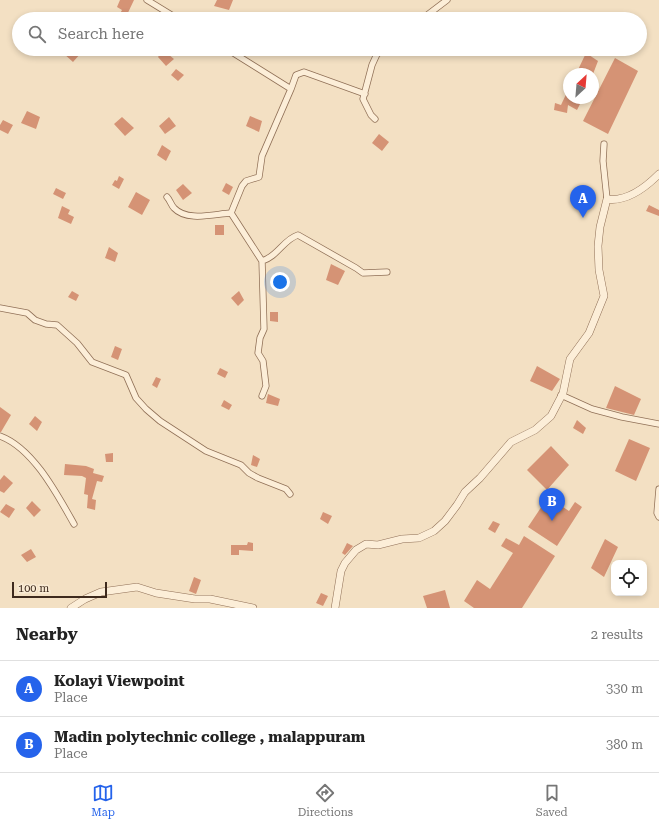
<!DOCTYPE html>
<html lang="en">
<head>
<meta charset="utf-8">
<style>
  :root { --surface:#fff; --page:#f6f6f6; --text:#222; --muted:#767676; --line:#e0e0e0; --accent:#2563eb }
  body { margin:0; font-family:"Roboto Serif",serif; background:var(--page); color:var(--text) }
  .controls { position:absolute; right:12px; bottom:12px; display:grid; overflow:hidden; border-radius:8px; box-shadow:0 2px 6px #0003 }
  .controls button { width:36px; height:36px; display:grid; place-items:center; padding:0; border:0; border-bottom:1px solid var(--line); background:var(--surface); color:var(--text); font:20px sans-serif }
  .compass { position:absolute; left:563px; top:68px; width:36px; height:36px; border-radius:50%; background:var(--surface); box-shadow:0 2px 6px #0003; rotate:26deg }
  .scale { position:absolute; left:12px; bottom:10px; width:95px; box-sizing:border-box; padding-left:4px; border:2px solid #3e2a1d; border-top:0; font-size:11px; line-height:14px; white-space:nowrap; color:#3e2a1d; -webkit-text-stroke:3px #f9ebd4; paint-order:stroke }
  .you { position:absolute; left:280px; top:282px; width:14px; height:14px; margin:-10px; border:3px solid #fff; border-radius:50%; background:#1a73e8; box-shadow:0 0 0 6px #1a73e833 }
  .badge { display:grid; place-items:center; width:26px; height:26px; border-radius:50%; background:var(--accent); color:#fff; font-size:13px; font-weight:700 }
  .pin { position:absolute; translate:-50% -33px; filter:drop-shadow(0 1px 2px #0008) }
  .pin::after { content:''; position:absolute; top:21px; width:14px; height:12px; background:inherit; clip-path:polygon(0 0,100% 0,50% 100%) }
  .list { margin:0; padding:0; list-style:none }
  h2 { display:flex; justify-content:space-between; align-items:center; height:52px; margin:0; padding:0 16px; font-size:17px }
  h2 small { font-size:13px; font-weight:400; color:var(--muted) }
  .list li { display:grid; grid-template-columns:26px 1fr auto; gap:12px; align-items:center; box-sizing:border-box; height:56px; padding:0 16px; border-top:1px solid var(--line) }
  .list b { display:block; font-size:15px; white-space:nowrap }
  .list p { margin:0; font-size:13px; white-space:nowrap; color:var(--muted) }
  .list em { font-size:13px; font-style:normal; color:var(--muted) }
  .icon { flex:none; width:22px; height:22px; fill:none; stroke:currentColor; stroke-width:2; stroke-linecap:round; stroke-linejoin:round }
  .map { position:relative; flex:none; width:659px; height:608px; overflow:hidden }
  .search { position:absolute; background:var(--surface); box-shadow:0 2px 6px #0003; left:12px; right:12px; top:12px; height:44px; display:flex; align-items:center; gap:10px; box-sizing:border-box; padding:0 14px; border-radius:22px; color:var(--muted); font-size:15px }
  .sheet { height:164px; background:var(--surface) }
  nav { display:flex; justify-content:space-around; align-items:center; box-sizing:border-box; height:56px; border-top:1px solid var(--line); background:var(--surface); font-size:11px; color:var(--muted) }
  nav a { display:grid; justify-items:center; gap:2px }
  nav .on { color:var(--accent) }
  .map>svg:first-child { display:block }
  .building { fill:#d59375 }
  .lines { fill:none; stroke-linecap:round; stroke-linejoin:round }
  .minor-casing { stroke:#907057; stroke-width:7 }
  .tertiary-casing { stroke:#907057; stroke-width:8 }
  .minor { stroke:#fceed8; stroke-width:5.5 }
  .tertiary { stroke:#fceed8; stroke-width:7 }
</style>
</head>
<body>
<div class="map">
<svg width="659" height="608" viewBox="0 0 659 608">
  <rect width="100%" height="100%" fill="#f3e0c3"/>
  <path class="building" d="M120,0H134L125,19H117L122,10L117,7Z
    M217,0H233L229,10L214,6Z
    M67,49H76L81,53L73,62L63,53Z
    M163,50L174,59L166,66L158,57Z
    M586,53L598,61L593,74H576Z
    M615,58L638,71L608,134L583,121Z
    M176,69L184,75L178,81L171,75Z
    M569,88V98H583L577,110L568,105L567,113L554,110L555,103L561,105Z
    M27,111L40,117L36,129L21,123Z
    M250,116L262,121L259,132L246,126Z
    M122,117L134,128L125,136L114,124Z
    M169,117L176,126L165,134L159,126Z
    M3,120L13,125L8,134L0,130V125Z
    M379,134L389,142L382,151L372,143Z
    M162,145L171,151L166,161L157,155Z
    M119,176L124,179L119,189L112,185L115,180L117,181Z
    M226,183L233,187L229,195L222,191Z
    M183,184L192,193L183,200L176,190Z
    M56,188L66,193L63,199L53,194Z
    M136,192L150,200L142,215L128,207Z
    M649,205L659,210V216L646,211Z
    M62,206L70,210L68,214L74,217L71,224L58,218Z
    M215,225H224V235H215Z
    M109,247L118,253L115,262L105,258Z
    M331,264L345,271L338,285L326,280Z
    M72,291L79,295L76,301L68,297Z
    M239,291L244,300L238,306L231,298Z
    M270,312H278V322L270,321Z
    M115,346L122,349L118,360L111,357Z
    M537,366L560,379L552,391L530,381Z
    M220,368L228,372L225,378L217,374Z
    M156,377L161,379L157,388L152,385Z
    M615,386L641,399L634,415L606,408Z
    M268,394L280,399L278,406L266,403Z
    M224,400L232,405L229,410L221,406Z
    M0,407L11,415L1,432H0Z
    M35,416L42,422L37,431L29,424Z
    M577,420L586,428L583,434L573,428Z
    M629,439L650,448L636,481L615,471Z
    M551,446L569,465L547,490L527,470Z
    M113,453V462H106L105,454Z
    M253,455L260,459L257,467L251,465Z
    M65,464L86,466L94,469L93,473L104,476L102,482L97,481L92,499L96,500L95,510L87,508L88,495L84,494L86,478L82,476L64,475Z
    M4,475L13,483L4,493L0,491V480Z
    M548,497L569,511L575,502L582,507L557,546L528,527Z
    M32,501L41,510L34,517L26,508Z
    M6,504L15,509L9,518L0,512Z
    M323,512L332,516L328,524L320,519Z
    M493,521L500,524L495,533L488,529Z
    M524,536L555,556L522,608H474L464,601L477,580L490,589L513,553L501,546L506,538L519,545Z
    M605,539L618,547L604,577L591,568Z
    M248,542L253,543V551L239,550V555H231V545H247Z
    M347,543L353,546L345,555L342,553Z
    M31,549L36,557L27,562L21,555Z
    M194,577L201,580L196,594L189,591Z
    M445,590L450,608H427L423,596Z
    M321,593L328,596L323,606L316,603Z"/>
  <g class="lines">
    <g class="minor-casing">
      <path id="minor" d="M147,0L178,19
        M422,19L447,0
        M227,49L291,89
        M375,119L371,115L363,99L372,65L377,54L385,49
        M604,144L603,161L607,199
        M167,197C170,200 171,205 174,208C187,222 214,214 231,213L262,261L264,329L260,338L258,353L263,361L266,386L262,396
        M231,213L242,186L246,181L259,177L262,156L291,89L296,75L304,72L365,94
        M262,261C277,257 284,239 298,235L356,268L363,273L387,272
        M0,308L27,313L35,320L46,324L57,325L77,343L92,362L126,375L136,398L146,409L160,421L206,451L241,465L249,473L258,478L286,489L290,494
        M561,395L592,409L622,417L659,424
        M0,436C33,448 57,494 74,524
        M659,489L657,513L659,517"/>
    </g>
    <g class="tertiary-casing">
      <path id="tertiary" d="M71,608L85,599L101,592L137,587L156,593L195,599H210L253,608
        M335,608L341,571L345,563L356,550L366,544L378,545L402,539L419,538L434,531L445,521L457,505L465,492L480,478L511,442L535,430L551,416L563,393L570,359L589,333L604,296L599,270L598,246L600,227L607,199C626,202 646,187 659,174"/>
    </g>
    <use href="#minor" class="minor"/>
    <use href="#tertiary" class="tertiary"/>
  </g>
</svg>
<div class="controls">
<button><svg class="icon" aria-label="locate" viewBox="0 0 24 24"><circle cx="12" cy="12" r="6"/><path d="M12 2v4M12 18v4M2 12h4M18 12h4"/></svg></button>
</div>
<svg class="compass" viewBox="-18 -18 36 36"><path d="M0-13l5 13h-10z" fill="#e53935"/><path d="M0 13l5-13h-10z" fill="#767676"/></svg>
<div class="scale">100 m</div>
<div class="you"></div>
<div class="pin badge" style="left:583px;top:218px">A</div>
<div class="pin badge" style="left:552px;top:521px">B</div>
<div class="search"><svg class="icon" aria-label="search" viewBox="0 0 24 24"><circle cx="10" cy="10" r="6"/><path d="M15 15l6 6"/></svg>Search here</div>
</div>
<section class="sheet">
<h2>Nearby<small>2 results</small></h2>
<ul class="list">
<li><span class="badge">A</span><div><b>Kolayi Viewpoint</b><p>Place</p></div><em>330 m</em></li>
<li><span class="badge">B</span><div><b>Madin polytechnic college , malappuram</b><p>Place</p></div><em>380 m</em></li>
</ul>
</section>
<nav>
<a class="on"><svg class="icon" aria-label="map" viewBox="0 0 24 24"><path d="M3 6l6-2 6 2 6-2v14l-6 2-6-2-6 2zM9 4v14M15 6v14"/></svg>Map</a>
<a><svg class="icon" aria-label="directions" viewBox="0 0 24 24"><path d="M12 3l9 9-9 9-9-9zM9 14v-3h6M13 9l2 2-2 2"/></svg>Directions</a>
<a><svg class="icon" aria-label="saved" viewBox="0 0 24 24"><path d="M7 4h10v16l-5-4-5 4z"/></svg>Saved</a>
</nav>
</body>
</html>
